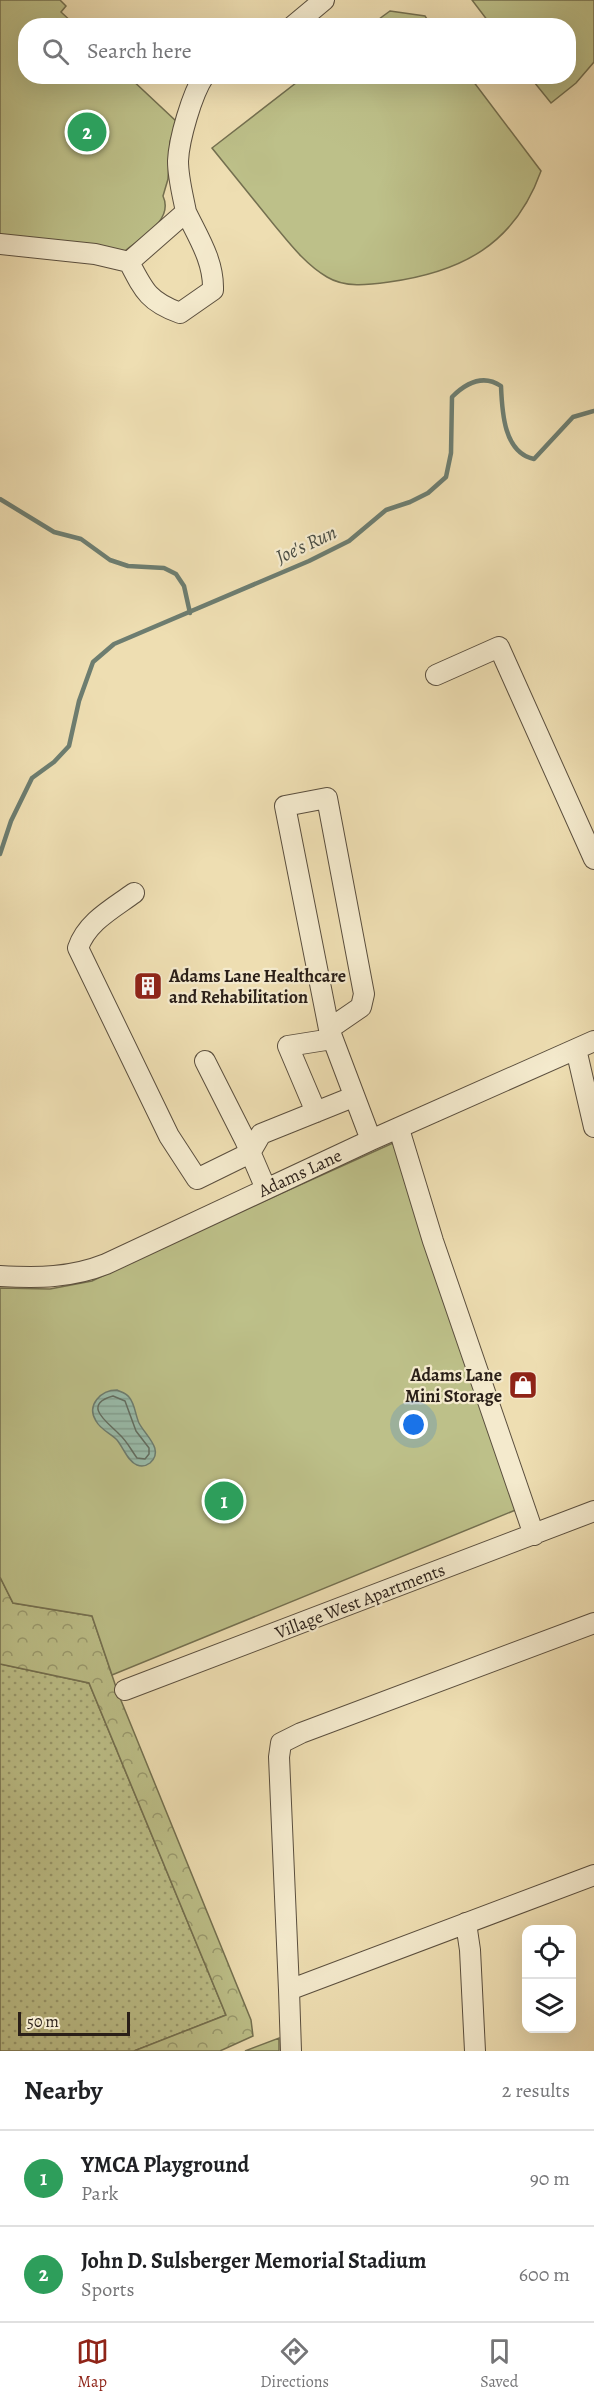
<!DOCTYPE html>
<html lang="en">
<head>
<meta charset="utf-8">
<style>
  :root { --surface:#fff; --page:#f6f6f6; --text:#202124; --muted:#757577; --line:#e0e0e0; --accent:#8f2418 }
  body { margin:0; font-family:Alegreya,serif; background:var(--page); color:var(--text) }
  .controls { position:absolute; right:18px; bottom:18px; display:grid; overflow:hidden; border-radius:12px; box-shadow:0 6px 24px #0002 }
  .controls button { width:54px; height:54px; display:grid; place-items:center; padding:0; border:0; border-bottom:2px solid var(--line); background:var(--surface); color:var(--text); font:30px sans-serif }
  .scale { position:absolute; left:18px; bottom:15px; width:112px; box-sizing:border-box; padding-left:6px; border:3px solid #2a1f18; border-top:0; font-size:16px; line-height:21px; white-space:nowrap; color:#2a1f18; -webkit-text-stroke:4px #f4eacd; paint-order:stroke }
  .you { position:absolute; left:414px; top:1425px; width:21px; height:21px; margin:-15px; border:4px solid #fff; border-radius:50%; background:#1a73e8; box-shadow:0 0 0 9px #1a73e833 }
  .badge { display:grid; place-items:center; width:39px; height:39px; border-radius:50%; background:var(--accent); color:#fff; font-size:20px; font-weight:700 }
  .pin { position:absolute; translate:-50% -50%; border:3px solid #fff; box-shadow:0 2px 6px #0006 }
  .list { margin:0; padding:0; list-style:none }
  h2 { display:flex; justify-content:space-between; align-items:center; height:78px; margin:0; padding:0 24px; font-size:26px }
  h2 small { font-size:20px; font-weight:400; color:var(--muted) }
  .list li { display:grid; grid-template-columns:39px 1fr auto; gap:18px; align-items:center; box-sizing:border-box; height:96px; padding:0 24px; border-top:2px solid var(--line) }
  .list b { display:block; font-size:22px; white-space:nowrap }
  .list p { margin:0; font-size:20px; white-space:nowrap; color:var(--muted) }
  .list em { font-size:20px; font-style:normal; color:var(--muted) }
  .icon { flex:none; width:33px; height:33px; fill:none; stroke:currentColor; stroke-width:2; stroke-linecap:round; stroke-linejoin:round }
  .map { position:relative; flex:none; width:594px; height:2051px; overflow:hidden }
  .search { position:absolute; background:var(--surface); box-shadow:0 6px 24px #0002; left:18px; right:18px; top:18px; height:66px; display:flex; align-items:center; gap:15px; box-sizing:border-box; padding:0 21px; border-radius:24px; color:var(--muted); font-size:22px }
  .sheet { height:270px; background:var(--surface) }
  nav { display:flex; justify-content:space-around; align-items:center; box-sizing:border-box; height:84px; border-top:2px solid var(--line); background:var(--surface); font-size:16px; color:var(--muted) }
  nav a { display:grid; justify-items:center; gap:3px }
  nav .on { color:var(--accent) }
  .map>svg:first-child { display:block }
  .grass { fill:url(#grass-dots); stroke:#747050; stroke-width:1.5 }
  .forest { fill:url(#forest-crowns); stroke:#747050; stroke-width:1.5 }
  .park { fill:#bdc089; stroke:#747050; stroke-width:1.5 }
  .water { fill:url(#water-rules); stroke:#6d7d70; stroke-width:1.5 }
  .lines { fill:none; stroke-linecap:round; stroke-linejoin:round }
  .shore { stroke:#626e62; stroke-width:1.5 }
  .stream { stroke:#6d7d70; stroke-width:4.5 }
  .minor-casing { stroke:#5b4f3e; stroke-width:22 }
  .minor { stroke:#f4eacd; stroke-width:20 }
  .labels { text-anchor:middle; stroke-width:4.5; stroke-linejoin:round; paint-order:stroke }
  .poi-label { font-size:18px; font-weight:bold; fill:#2a1f18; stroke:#f4eacd; text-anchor:start }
  .street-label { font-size:18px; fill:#2a1f18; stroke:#f4eacd }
  .water-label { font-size:20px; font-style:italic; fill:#4b4e44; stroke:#f4eacd }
</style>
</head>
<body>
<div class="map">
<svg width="594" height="2051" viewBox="0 0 594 2051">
  <defs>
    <pattern id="grass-dots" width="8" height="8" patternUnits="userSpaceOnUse" patternTransform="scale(1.5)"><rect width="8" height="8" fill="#bdc089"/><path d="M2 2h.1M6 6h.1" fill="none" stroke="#9a9b6f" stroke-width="1.8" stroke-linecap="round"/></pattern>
    <pattern id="forest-crowns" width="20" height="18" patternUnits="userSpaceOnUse" patternTransform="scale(1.5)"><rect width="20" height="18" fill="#bdc089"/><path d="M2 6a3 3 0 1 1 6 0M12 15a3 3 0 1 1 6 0" fill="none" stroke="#9a9b6f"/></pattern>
    <pattern id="water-rules" width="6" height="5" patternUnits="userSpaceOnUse" patternTransform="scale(1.5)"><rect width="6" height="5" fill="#99bcab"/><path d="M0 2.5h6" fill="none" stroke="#84a192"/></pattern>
  </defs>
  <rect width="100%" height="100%" fill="#eedeb2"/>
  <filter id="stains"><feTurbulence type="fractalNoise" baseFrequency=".00333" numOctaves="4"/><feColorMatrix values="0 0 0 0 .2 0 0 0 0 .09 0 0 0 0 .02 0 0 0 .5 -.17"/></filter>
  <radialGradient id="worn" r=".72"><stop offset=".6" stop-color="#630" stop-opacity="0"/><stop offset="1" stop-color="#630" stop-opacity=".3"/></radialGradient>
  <path class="grass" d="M0,1664L89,1683L226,2015L134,2051H0Z"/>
  <path class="forest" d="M0,1577L13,1603L92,1616L118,1693L251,2020L253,2036L220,2051H134L226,2015L89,1683L0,1664Z"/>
  <path class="park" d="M0,0H60L66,6L61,12L75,25L26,26V76L129,77L177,122L170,142L168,179L163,196C174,220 142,237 125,251L0,235Z
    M472,0H594V62L576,83L551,103L530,77L568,76V26L491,25Z
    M390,11L425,16L431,25H371Z
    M305,76L470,77L541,171C515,244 462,272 389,282C368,285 345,288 327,277C306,265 290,244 275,226C254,200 233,174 212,148Z
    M393,1143L518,1509L112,1675L92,1616L13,1603L0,1577V1288L50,1289L92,1281L182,1238Z
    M279,2038V2051H245Z"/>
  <path class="water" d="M117,1390C121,1392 126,1393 129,1397C135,1404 135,1414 139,1423C145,1435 165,1450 150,1463C146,1466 142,1467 137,1465C128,1462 123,1447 117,1440C110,1433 101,1430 96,1421C86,1405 101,1390 117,1390Z"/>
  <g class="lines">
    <path class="shore" d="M113,1396L125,1401L136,1431L149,1448V1454L145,1459L137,1458C131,1450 127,1441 119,1434C110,1424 80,1405 113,1396Z"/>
    <path class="stream" d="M0,499L54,532L81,539L110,560L128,566L164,568L176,574L184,586L190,613
      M0,854L11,821L32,778L54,762L69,746L79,701L93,662L114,644L309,561L349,541L386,510L410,502L428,493L446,477L451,453L452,397C466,383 483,374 501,386C502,412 504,453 534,459L573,417L594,411"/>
    <g class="minor-casing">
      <path id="minor" d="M293,26L324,0
        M0,244L95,254L129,262L186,212C183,196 178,178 178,161C179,139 192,94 204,76
        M129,262C144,291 149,302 180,313L213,290C214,261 198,237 186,212
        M436,675L499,647L594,859
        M134,893C112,909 87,922 78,948L169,1136L197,1179L250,1153L261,1134L353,1097
        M329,1029L285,806L327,798L364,994L361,1007L329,1029L371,1140
        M576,1049L594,1127
        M205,1061L245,1140L266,1189
        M316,1112L288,1046L332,1039
        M399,1129L433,1241L534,1535
        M0,1276C38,1278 71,1278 106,1264L371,1140L594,1041
        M125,1690L594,1511
        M466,1923L470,1950L475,2051
        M289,1990L279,1757L281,1743L301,1733L594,1623
        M291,2051L289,1990L594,1875"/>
    </g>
    <use href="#minor" class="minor"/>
  </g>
  <defs>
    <g id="building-square" transform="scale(1.5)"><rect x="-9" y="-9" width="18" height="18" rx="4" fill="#8f2418" stroke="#f4eacd"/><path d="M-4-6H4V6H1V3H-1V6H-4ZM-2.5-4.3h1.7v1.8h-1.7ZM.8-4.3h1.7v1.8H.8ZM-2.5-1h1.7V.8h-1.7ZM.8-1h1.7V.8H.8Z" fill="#fff"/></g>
    <g id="shop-square" transform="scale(1.5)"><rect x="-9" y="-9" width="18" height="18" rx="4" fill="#8f2418" stroke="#f4eacd"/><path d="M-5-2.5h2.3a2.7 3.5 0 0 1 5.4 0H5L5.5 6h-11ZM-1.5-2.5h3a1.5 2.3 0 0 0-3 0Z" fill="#fff"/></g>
  </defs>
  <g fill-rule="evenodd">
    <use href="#building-square" x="148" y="986"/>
    <use href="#shop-square" x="523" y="1385"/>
  </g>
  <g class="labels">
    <g class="poi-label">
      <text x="169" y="982">Adams Lane Healthcare<tspan x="169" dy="21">and Rehabilitation</tspan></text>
      <text x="502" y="1381" text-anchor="end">Adams Lane<tspan x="502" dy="21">Mini Storage</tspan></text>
    </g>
    <g class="street-label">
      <text transform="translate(300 1173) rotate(-25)" y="6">Adams Lane</text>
      <text transform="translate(360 1601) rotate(-21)" y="6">Village West Apartments</text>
    </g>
    <g class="water-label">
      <text transform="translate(306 544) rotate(-25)" y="7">Joe's Run</text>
    </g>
  </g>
  <rect width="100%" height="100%" filter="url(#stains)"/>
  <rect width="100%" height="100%" fill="url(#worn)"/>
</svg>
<div class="controls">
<button><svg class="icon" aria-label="locate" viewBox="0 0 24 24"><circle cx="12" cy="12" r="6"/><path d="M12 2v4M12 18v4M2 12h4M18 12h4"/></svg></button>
<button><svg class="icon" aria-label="layers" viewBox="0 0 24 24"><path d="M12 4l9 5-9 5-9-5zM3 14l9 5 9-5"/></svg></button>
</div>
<div class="scale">50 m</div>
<div class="you"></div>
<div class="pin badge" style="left:224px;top:1501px;background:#2e9e5b">1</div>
<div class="pin badge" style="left:87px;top:132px;background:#2e9e5b">2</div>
<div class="search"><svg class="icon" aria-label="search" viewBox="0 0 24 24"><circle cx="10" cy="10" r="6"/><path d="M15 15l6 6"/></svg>Search here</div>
</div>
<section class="sheet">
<h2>Nearby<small>2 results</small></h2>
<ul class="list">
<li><span class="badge" style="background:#2e9e5b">1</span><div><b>YMCA Playground</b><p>Park</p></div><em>90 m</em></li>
<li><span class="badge" style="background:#2e9e5b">2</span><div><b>John D. Sulsberger Memorial Stadium</b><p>Sports</p></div><em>600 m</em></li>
</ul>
</section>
<nav>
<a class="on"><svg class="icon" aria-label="map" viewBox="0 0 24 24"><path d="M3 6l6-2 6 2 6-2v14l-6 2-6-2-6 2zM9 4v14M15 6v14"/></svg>Map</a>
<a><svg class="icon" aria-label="directions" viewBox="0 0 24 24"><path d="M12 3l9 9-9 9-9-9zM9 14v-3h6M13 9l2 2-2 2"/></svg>Directions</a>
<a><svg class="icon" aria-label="saved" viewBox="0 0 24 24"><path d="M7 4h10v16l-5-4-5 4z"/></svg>Saved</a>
</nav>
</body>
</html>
